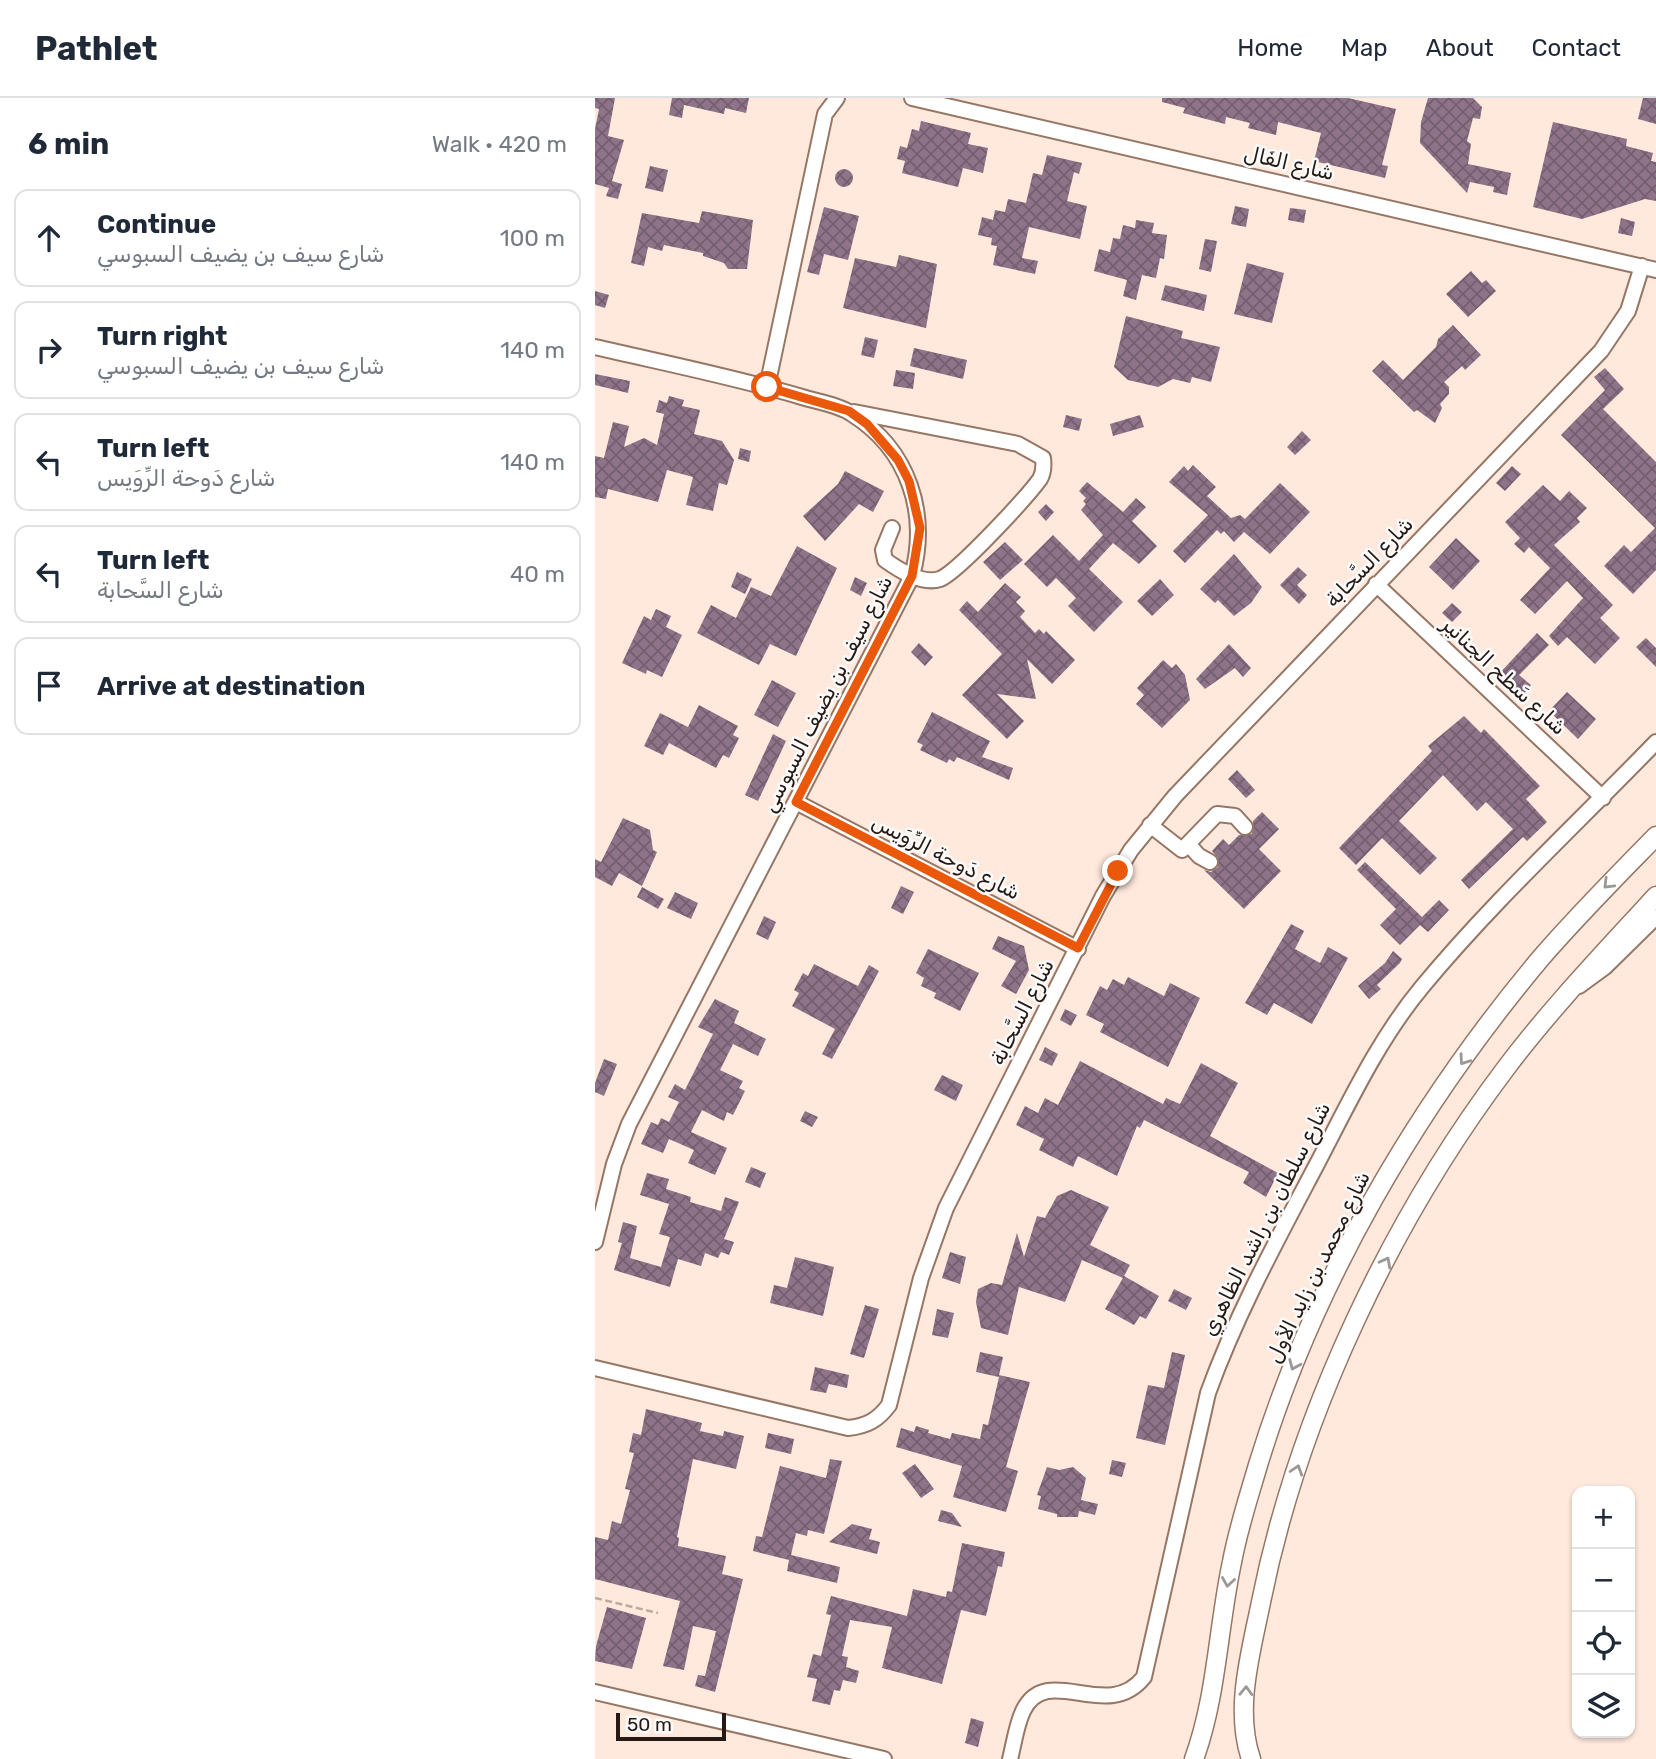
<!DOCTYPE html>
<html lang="en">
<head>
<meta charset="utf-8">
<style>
  :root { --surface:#fff; --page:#f6f6f7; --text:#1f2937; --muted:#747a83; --line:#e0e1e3 }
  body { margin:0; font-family:Rubik,Cairo,sans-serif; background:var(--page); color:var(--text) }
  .controls { position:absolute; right:21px; bottom:21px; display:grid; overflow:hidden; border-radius:14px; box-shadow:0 2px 5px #0004 }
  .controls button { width:63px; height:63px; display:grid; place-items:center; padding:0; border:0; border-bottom:2px solid var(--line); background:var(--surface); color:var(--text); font:35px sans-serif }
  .scale { position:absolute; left:21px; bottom:18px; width:110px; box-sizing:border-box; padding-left:7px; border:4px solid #261913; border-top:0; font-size:19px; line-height:24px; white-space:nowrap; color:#261913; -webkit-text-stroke:5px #fbfbfb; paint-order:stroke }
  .stop { position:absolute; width:21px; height:21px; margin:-16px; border:5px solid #ea580c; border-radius:50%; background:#fff }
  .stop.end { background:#ea580c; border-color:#fff; box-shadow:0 2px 7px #0008 }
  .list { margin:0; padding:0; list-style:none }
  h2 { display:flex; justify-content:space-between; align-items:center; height:91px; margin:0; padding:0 28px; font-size:30px }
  h2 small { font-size:23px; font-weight:400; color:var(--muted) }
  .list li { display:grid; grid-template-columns:46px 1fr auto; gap:21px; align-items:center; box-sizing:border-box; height:98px; margin:0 14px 14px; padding:0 14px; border:2px solid var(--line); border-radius:14px }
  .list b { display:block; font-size:26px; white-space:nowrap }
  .list p { margin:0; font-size:23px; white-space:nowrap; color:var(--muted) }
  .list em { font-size:23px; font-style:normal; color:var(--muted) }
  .icon { flex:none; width:38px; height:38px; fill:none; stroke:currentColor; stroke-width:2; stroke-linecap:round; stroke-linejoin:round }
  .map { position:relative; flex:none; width:1061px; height:1661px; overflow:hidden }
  header { display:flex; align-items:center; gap:42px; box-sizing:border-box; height:98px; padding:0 35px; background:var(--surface); border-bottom:2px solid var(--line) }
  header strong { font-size:33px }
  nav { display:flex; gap:38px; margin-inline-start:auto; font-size:24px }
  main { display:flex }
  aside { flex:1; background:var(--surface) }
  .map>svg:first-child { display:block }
  .building { fill:url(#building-cross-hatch) }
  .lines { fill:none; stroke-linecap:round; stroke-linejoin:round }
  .minor-casing { stroke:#967665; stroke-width:18 }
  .major-casing { stroke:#967665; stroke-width:21 }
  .path { stroke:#bda99f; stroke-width:2.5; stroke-dasharray:7 3.5; stroke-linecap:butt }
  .minor { stroke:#fff; stroke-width:14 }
  .major { stroke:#fff; stroke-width:18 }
  .oneway { stroke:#9d9895 }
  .route { stroke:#ea580c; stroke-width:9 }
  .labels { text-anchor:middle; stroke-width:5; stroke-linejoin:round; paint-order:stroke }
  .street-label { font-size:21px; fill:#261913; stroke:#fbfbfb }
</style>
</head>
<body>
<header>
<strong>Pathlet</strong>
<nav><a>Home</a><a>Map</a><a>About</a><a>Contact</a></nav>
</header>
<main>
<aside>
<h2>6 min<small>Walk · 420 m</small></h2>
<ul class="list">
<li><svg class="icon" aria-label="ahead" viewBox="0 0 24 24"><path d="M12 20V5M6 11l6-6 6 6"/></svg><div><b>Continue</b><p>شارع سيف بن يضيف السبوسي</p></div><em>100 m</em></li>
<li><svg class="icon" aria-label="right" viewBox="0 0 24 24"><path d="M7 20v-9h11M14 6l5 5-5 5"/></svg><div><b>Turn right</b><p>شارع سيف بن يضيف السبوسي</p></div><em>140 m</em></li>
<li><svg class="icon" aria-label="left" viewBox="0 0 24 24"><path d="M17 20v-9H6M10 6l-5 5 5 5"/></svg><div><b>Turn left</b><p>شارع دَوحة الرِّوَيس</p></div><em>140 m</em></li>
<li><svg class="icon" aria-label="left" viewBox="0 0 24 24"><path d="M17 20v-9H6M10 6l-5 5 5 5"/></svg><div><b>Turn left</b><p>شارع السَّحابة</p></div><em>40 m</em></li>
<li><svg class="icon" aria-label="arrive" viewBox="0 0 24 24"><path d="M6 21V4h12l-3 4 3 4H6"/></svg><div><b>Arrive at destination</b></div></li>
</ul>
</aside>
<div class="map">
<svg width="1061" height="1661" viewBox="0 0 1061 1661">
  <defs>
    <pattern id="building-cross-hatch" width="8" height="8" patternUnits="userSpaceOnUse" patternTransform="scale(1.75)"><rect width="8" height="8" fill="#8e7389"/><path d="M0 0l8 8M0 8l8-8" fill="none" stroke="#745e6f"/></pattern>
  </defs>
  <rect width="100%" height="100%" fill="#ffe9dd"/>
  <path class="building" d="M0,0H20L13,38L29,42L17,83L27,86L23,101L11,98L14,90L0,86V31L4,11L0,10Z
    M77,0H154L151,15L130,10L129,16L89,7L87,20L74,17Z
    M567,0H753L801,11L787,67L793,68L790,80L719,63L726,35L683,24L681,37L653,30L655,25L631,19L630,26L588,15L590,10L567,4Z
    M833,0H878L887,9L885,21L878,20L872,43L876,46L873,66L916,75L912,97L898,94L899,89L875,84L872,95L825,45L826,24Z
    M1048,0H1061V26L1043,21Z
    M326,23L376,35L373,46L393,50L388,75L368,70L363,89L307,75L310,63L302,61L305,48L312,50L317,31L324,33Z
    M958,24L1032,41L1031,48L1058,55L1056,63L1061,64V103L1050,101L987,121L938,109Z
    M452,57L487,65L484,76L479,74L472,103L492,108L485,141L434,129L427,160L443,163L440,176L398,167L402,148L396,147L397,140L383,137L387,119L398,122L400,112L410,114L413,101L431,105L438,75L447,77Z
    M55,68L73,72L68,94L50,90Z
    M240 80a9 9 0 1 1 18 0a9 9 0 1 1-18 0Z
    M640,108L654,111L651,129L636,126Z
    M229,109L264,118L253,162L229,156L224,177L212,174Z
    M695,110L711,112L709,125L693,122Z
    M107,113L158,122L152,171H133L129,165L108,158V155L69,147L67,153L53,149L49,168L36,165L47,115L104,125Z
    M1026,120L1040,124L1037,138L1023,135Z
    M541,122L559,125L557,135L572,137L569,161L565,160L561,180L547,177L541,202L528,198L532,182L499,173L504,151L515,154L518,140L525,141L528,127L540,130Z
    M610,141L622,143L616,174L604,171Z
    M304,157L342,166L331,230L248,210L260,160L301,169Z
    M652,165L689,175L677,225L639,216Z
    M876,173L887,185L891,182L901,193L873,219L851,196Z
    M570,187L612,197L609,213L566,202Z
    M0,193L14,197L10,210L0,207Z
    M531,218L588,233L586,240L625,249L616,284L597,279L595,285L578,281L563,289L533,282L519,269Z
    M858,227L886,257L870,272L867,268L849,284L854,289V296L845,306L847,310L840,325L822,312L819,314L777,273L788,262L808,282L841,249L843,241Z
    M270,239L283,242L279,260L266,257Z
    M319,250L372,262L368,281L315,268Z
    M1010,270L1029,291L1008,311L1061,364V472L1038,496L1009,468L1029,447L1036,454L1060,430L966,337L1010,292L999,279Z
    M301,272L320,275L318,291L298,288Z
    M0,276L35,283L33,295L0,287Z
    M74,298L89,302L87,308L105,312L99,336L127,343L139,362L132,387L124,385L118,413L91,407L98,379L72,372L63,404L13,391L11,401L0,399V358L9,360L18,324L34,328L29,349L49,340L62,347L69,316L61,314L64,302L72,305Z
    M471,317L487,321L484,333L468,329Z
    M545,317L549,329L518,338L515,326Z
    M707,333L716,342L700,357L692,349Z
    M145,350L156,353L154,364L143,361Z
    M598,367L621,389L612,398L636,420L645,417L650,421L685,385L715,414L675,456L649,434L639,444L629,433L626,436L622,432L590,465L578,453L613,417L574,384L589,368L593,373Z
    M917,368L926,376L910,393L901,385Z
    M250,373L289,393L278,414L264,406L230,443L208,418L243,386Z
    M492,384L528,414L541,400L551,409L537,423L562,448L544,466L518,445L494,471L528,504L499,534L473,508L481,500L461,480L452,489L429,466L458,437L484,463L508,437L486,412L491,406L488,403L491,400L484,393Z
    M948,387L965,403L974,393L992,410L982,420L985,424L959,447L1018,507L1005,520L1025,540L1000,566L972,539L963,548L954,538L988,500L972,483L940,516L925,502L955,470L934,449L929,455L919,446L925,440L910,424Z
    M451,406L459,414L451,423L443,414Z
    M861,440L885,463L858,492L834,469Z
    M410,444L428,462L405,482L388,464Z
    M202,448L242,470L201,558L175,546L164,567L102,535L116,507L141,520L156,489L176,498Z
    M639,456L667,489L656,505L639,518L623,502L620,505L605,491Z
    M703,469L712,477L702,487L712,497L704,506L685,487Z
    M142,474L157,481L150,496L136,489Z
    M260,479L272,485L266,498L255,492Z
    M565,481L579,497L557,518L542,503Z
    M410,485L426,499L421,504L430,513L425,519L440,535L444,531L449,536L451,533L480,562L457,586L432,561L441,601L402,596L429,623L412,641L367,597L407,556L364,512L372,503L383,514Z
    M857,505L867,514L857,524L847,515Z
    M61,511L76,518L71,529L87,537L67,579L52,572L51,576L27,565L49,518L56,522Z
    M942,535L954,547L924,577L936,587L927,598L903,577Z
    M1051,540L1061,550V569L1041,549Z
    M324,545L338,559L330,568L316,554Z
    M634,546L656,570L648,579L640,570L610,591L601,581Z
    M568,562L577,570L581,566L590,577L595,602L567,630L541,606L549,597L542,590Z
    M177,582L201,595L183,629L159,617Z
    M972,594L1001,621L983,641L954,613Z
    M104,607L143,628L138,637L144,640L134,660L128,657L121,670L74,645L68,657L49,648L65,615L93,629Z
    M337,614L395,643L387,659L418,670L414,682L362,659L359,664L354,661L352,665L325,652L328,647L322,644Z
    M869,618L886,635L889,631L945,688L931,701L952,724L932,743L928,739L874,791L866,782L918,731L891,704L882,713L848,677L804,723L842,760L825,777L787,740L761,767L744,750L837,653L833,648Z
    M178,636L191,643L163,703L150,697Z
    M642,672L660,692L651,700L633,681Z
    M667,714L684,731L664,751L686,773L649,811L609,772L616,774L623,769V760L617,753L628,741L634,747L644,737L657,736L658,723Z
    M28,720L55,732L58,752L62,754L47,788L24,775L17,788L0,779V761L6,764Z
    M770,764L827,819L844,802L854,812L833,834L825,827L805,847L785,827L801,811L762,772Z
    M306,788L319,794L308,816L296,810Z
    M47,789L69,801L63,811L42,799Z
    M80,794L103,805L96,821L72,810Z
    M169,818L181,824L173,842L161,836Z
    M696,826L709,833L700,851L725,865L733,849L753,860L717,926L679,905L672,917L650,905Z
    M403,838L429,848L434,872L421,896L406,888L421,863L397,851Z
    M333,851L384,875L365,913L339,900L341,895L326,888L329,880L321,875Z
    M798,853L807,861L805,865L782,887L786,891L774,901L763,888L790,865Z
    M219,866L263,888L274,867L284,873L237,961L227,956L240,931L197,908L204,895L199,892L208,875L213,878Z
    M533,879L569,898L575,885L605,900L573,969L505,934L509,926L491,917L505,888L512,892L518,881L529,887Z
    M120,901L144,913L139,925L171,941L163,958L138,946L125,972L148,983L144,990L150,993L138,1017L132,1014L129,1023L107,1012L96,1034L132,1050L120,1077L93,1065L99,1052L74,1041L68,1055L46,1046L56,1024L63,1027L66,1020L74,1024L84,1004L73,999L80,986L90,992L118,936L103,929Z
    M470,911L482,917L476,928L465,922Z
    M450,949L463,956L457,968L444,962Z
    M9,961L22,966L9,998L0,994V985Z
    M485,963L568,1006L571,1000L585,1006L606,965L643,985L615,1038L683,1075L671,1099L648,1085L654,1074L549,1022L545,1030L542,1028L522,1078L483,1058L478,1069L444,1052L449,1041L421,1027L430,1008L443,1015L450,1000L463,1007Z
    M347,977L368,987L361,1003L339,992Z
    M210,1013L223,1019L217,1029L205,1023Z
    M156,1069L171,1075L165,1090L150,1084Z
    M52,1075L74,1081L71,1091L96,1099L95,1104L126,1113L130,1099L144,1104L129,1141L139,1144L134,1157L126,1154L123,1160L110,1155L106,1168L83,1161L75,1189L19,1172L27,1145L23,1144L28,1124L42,1128L35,1160L66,1169L75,1139L64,1136L74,1106L45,1097Z
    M476,1092L514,1109L495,1147L535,1167L529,1178L564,1198L551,1221L545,1218L539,1227L510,1211L528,1180L487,1162L470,1204L424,1189L413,1237L386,1230L381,1204L383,1191L396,1185L407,1187L422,1135L429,1159L442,1118L450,1120L462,1098Z
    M355,1154L371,1159L365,1186L347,1180Z
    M200,1159L239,1169L228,1218L175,1205L179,1187L192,1190Z
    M579,1191L597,1200L591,1212L573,1203Z
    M270,1207L284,1211L269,1260L255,1256Z
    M342,1211L359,1215L353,1240L337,1237Z
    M385,1254L408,1259L404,1277L435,1284L411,1369L423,1373L411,1414L358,1399L367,1368L301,1349L306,1330L319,1334L321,1328L334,1332L333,1335L355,1341L357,1335L385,1341L388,1326L393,1327L404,1279L381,1274Z
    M577,1254L590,1257L570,1347L541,1340L553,1287L569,1290Z
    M220,1269L254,1277L252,1290L234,1286L231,1295L215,1292Z
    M51,1311L107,1325L105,1333L128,1338L129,1333L149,1338L141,1371L98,1361L82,1439L84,1440L83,1448L131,1458L127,1476L148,1481L120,1594L100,1588L103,1577L110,1578L121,1533L98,1528L89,1572L68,1568L85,1503L0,1481V1439L13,1442L17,1423L26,1426L35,1392L30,1391L39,1355L34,1354L38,1335L46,1337Z
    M173,1335L199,1341L196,1356L170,1350Z
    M235,1361L247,1363L229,1436L213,1432L212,1438L201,1435L196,1457L245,1469L242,1485L192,1473L194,1462L158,1453L161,1438L167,1439L185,1368L231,1380Z
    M517,1362L531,1365L527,1379L514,1376Z
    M320,1366L339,1391L326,1400L307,1375Z
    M452,1369L464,1372L478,1369L491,1380L486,1402L503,1406L500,1417L484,1413L483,1419H462V1416L443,1411L446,1398L442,1397Z
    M346,1412L357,1415L367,1429L343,1423Z
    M257,1426L277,1431L274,1441L285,1444L282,1456L234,1444Z
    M367,1445L410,1454L407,1469L403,1468L391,1518L366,1512L347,1586L287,1570L297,1529L255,1522L247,1558L253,1559L251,1569L264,1573L261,1585L248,1582L245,1593L239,1592L235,1607L217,1603L222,1581L212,1579L218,1556L226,1558L236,1517L231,1516L236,1498L312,1518L318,1491L351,1499L352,1493L357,1494Z
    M12,1509L51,1520L37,1571L0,1563L1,1548Z
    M376,1620L389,1624L383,1649L370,1645Z"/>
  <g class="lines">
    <g class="minor-casing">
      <path id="minor" d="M317,0L1061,172
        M0,249C69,265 139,279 207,299C223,304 244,307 257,316C314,352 334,415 317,478L34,1026L19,1066L0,1144
        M172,289L230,16L242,0
        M259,314L423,346L448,360C449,368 449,374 445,381C432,399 363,474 345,481C327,487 304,472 290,462L288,452L297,430
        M781,486L1008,700
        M201,704L483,851
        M555,727L587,752L622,716L640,718L650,729
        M594,747L604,758L615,764
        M984,888L1010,869L1061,819
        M0,1270L253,1330C272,1328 283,1322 294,1307L326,1180L351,1110L508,798L536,752L580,698L1006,253L1033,213L1047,168
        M0,1594L289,1661
        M415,1661C419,1646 421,1628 428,1613C452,1563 512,1626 549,1579L613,1295C642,1215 682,1142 722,1066C754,1005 783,942 827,889C899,802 983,725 1061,644"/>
    </g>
    <g class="major-casing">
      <path id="major" d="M599,1661C622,1598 623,1529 637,1464C643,1431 654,1398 663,1367C719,1183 822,1008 945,861C982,818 1022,778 1061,738
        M656,1661C639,1611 656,1554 666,1504C703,1318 797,1121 911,970C957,909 1010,854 1061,798"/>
    </g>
    <path class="path" d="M0,1500L63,1515"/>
    <use href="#minor" class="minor"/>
    <use href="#major" class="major"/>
  </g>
  <defs><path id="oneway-chevron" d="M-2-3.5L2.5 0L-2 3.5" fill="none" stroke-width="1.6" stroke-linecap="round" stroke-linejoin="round" transform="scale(1.75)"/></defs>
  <g class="oneway">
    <use href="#oneway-chevron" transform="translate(1013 786) rotate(135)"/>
    <use href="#oneway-chevron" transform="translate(869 962) rotate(125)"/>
    <use href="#oneway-chevron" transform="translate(791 1164) rotate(-62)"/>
    <use href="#oneway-chevron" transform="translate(699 1267) rotate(113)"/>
    <use href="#oneway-chevron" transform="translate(702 1372) rotate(-72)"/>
    <use href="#oneway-chevron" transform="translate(633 1484) rotate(99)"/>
    <use href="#oneway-chevron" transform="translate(651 1593) rotate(-88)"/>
  </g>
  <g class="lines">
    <path class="route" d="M172,289L254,313L272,326L303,362L314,383L325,430L317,478L201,704L483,850L523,773"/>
  </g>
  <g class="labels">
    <g class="street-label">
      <text transform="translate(694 65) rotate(13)" y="7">شارع الفَال</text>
      <text transform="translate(774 464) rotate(-46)" y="7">شارع السَّحابة</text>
      <text transform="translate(909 578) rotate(43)" y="7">شارع سَطح الجنانير</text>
      <text transform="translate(232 596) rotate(-63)" y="7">شارع سيف بن يضيف السبوسي</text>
      <text transform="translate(351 759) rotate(27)" y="7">شارع دَوحة الرِّوَيس</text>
      <text transform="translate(427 914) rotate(-63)" y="7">شارع السَّحابة</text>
      <text transform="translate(671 1121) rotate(-63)" y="7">شارع سلطان بن راشد الظاهري</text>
      <text transform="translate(723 1169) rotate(-64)" y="7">شارع محمد بن زايد الأول</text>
    </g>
  </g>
</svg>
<div class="controls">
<button>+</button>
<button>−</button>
<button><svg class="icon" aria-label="locate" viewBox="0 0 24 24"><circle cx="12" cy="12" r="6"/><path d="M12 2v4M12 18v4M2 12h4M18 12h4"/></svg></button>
<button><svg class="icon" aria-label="layers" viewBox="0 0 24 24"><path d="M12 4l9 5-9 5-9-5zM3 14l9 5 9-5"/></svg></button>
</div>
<div class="scale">50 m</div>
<div class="stop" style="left:172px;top:289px"></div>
<div class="stop end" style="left:523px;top:773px"></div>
</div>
</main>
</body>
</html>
